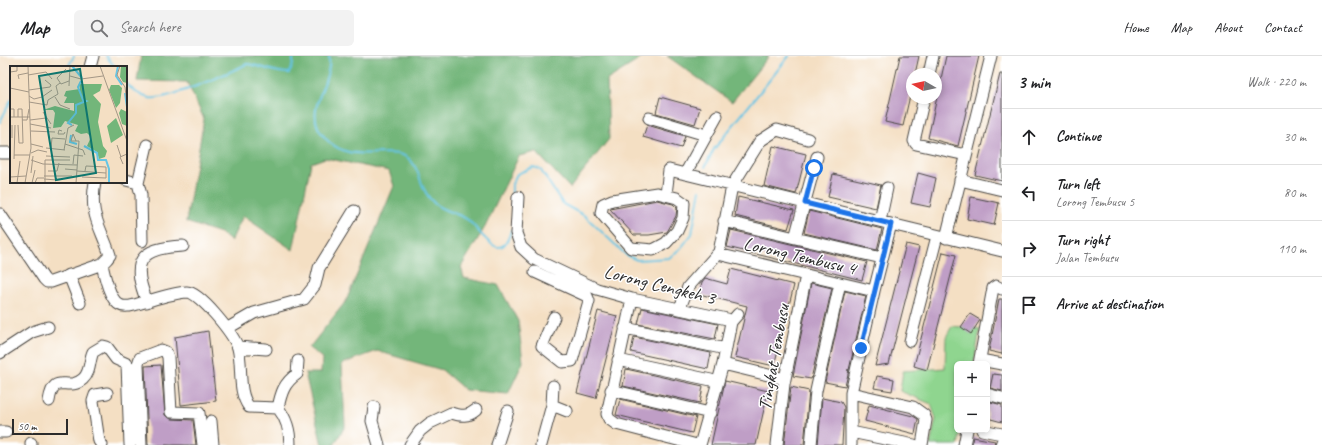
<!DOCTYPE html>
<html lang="en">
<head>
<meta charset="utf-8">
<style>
  :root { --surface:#fff; --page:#f2f2f2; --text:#202124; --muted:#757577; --line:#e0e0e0 }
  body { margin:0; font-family:Caveat,sans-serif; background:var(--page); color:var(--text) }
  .controls { position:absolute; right:12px; bottom:12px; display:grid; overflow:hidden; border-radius:6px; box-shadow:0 2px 6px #0003 }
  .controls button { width:36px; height:36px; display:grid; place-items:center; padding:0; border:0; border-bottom:1px solid var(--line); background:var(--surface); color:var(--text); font:20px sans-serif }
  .compass { position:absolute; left:906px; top:12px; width:36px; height:36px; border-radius:50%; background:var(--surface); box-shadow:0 2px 6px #0003; rotate:279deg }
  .scale { position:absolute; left:12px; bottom:10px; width:56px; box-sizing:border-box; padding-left:4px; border:2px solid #2b2b2b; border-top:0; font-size:11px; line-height:14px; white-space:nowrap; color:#2b2b2b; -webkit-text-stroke:3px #fff; paint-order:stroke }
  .stop { position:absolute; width:12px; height:12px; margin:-9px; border:3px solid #1a73e8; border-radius:50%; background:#fff }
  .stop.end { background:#1a73e8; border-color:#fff; box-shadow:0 1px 4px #0008 }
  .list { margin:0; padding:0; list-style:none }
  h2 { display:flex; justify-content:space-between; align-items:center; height:52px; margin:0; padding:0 16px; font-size:17px }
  h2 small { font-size:13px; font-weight:400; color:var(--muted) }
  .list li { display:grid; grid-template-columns:26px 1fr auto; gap:12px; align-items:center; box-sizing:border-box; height:56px; padding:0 16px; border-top:1px solid var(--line) }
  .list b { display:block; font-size:15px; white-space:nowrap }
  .list p { margin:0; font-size:13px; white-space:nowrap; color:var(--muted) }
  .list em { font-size:13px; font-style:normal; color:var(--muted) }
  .icon { flex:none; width:22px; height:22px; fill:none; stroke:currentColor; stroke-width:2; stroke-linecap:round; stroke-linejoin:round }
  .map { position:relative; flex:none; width:1002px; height:389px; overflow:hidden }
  header { display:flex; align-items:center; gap:24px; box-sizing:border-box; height:56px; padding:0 20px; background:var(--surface); border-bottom:1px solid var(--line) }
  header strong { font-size:19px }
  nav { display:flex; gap:22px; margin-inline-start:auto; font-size:14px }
  .search { width:280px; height:36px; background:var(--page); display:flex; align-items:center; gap:10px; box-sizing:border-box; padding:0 14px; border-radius:6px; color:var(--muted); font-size:15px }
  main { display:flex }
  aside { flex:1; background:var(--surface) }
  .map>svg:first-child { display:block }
  .green { fill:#8fd58f; stroke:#5d805d }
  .forest { fill:#73b67a; stroke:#4f7052 }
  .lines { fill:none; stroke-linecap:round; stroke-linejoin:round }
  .stream { stroke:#66c5e4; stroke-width:2 }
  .building { fill:#bf9ec6 }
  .minor-casing { stroke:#494642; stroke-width:13 }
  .minor { stroke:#fff; stroke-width:11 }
  .route { stroke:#1a73e8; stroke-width:5 }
  .labels { text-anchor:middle; stroke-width:3; stroke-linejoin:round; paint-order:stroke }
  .street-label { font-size:19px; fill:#2b2b2b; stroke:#fff }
  .inset-river { fill:none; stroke:#66c5e4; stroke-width:2 }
  .inset-road { fill:none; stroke:#a49786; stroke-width:1 }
  .view { fill:#0f766e; fill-opacity:0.15; stroke:#0f766e; stroke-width:2 }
  .inset-edge { fill:none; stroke:#2b2b2b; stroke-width:2 }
</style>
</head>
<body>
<header>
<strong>Map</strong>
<div class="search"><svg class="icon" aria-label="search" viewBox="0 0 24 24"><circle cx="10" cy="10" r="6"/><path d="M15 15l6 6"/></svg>Search here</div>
<nav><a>Home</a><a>Map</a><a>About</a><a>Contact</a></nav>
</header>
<main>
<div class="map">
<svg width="1002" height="389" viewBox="0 0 1002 389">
  <rect width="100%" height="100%" fill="#fff"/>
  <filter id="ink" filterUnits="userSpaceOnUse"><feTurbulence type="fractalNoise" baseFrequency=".025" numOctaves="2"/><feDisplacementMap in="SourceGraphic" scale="8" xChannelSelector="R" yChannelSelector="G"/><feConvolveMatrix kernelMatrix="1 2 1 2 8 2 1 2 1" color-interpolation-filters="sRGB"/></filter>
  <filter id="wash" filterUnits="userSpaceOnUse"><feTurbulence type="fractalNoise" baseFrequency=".012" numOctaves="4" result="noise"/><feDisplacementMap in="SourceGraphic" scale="16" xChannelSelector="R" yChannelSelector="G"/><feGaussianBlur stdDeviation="0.9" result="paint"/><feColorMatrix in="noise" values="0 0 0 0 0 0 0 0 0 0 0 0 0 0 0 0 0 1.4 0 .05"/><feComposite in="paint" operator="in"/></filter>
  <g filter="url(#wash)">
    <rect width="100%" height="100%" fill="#f4dfc3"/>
    <path class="green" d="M952,270L980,273L974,308H957V374H961L958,389H930L936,363L931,348L900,335L903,315L945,312L946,281Z"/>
    <path class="forest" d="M141,0H645L607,24L609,83L570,132L536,96L519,100L485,171L461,211L464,222L498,229L518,265L523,306L508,338L465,334L442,314L377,295L342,308L345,370L334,389H322L305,317H321L322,302L309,292L346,245L394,130L389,115L325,102L311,107L293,194L243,160L231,185L220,177L186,166L204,63L187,26L137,25Z
      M667,0H769L732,46Z"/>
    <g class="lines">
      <path class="stream" d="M106,0L115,11
        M329,0C333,25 305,51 320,75C346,117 395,83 412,106C422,119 420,135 435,148C444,156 459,157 468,164C480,174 501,213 511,174
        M68,11L74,0
        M126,27C131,33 140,40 149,42C168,45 227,17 247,8C262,10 275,17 289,17L293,8V0
        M0,66L11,44
        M705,111L714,93L789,0
        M512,150V128L517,118L533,111L540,113L563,148L585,160L626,199L637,204L669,202L681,192L692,178L700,134"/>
    </g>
    <g id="blocks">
      <path class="building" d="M900,0H919L915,18H912V31L903,70L885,66Z
        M946,0H979L958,90L928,82Z
        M1000,18H1002V125L975,119Z
        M660,41L700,52L695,68L656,57Z
        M647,69L685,80L681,92L643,81Z
        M773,90L806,98L796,138L764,130Z
        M918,117L936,122L930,151L911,147Z
        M833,118L881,129L876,152L828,141Z
        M738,141L794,154L788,173L735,160Z
        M971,141L999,147L994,169L967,163Z
        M657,144L673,148L677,152L676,160L667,176L649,179H634L610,153Z
        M809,155L882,173L877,194L804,177Z
        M731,174L867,206L862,224L727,191Z
        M906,188L919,191L889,308L875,310Z
        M943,196L956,199L927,314L914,310Z
        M731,213L794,229L774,310L735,301L747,250L699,238L702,226L705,222L727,228Z
        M811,227L832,232L811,323L793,320Z
        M845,235L866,240L849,314H847H849L845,330L825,326Z
        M999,243H1002V298L989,295Z
        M642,252L718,268L715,283L638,268Z
        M598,255L617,260L596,342L577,337Z
        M970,258L980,264L971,278L961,271Z
        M208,275L216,345L181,349L175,281Z
        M634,281L711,297L708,313L631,296Z
        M161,309L165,359L171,363L193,364L196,389H148L145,310Z
        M626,313L703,330L700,347L623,330Z
        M993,318L1002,319V335L990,332Z
        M877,320L894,323L892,335L874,332Z
        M725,325L768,335L756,389H711Z
        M791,331L809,335L804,389H784Z
        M822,342L841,346L844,351L842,389H818Z
        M620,343L696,361L692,377L616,359Z
        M987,345L1002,349V366L987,362Z
        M869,349L913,360L918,363L915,378L865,365Z
        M973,381L995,385L994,389H971Z"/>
    </g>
  </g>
  <g filter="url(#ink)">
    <use href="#blocks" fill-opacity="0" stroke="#494642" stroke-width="1"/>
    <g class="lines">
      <g class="minor-casing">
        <path id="minor" d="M90,11L93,0
          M929,18L933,0
          M924,42L914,85L916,88L966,99
          M649,62L706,79
          M0,97H11
          M817,101L795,182L882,202
          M685,118L717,60
          M126,124L138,127
          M960,124L1002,134
          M657,137L677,142L684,147L683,162L677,175L666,187L653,194L631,192L601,157L603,148L612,144Z
          M666,138L669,114L1002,195
          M518,141L516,177L521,191L534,203L597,233L632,243L727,263L731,266
          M0,158L44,223L47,226H51L102,208L107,203L110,199C100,169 89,159 95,126
          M724,165L795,182
          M880,165L887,132
          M946,182L991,0
          M142,185L141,139L138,127L147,89
          M719,196L722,199L874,235
          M102,208C104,218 110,245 120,249C123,251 127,250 130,250C147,246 170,237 187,236C200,236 234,279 238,292C243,311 237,335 249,351L278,352C287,363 290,375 290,389
          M535,216L587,240L589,245L572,305L562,306L542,290L554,261
          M69,219L80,247
          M632,243L607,358L609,363L616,368L697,389
          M147,246C131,206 138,192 183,190
          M680,252L688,231L719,196L732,130L760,85L777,74L808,83
          M228,272L254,257L304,243L315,229L319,212L354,155
          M625,272L726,293
          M910,285L937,180
          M238,291L266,293
          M0,297L32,276L48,271
          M618,304L711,324
          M980,304L1002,308
          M723,308L785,323
          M979,308L993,232L996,230L1002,233
          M611,334L710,357
          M851,337L913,351L924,359L926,364L922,389
          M987,338L1002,342
          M49,345C54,314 67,337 83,323C91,316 89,304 93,296L103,290L107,291L116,303L127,308L130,389
          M552,349L567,355
          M374,351L372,365L379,389
          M278,352C281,337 284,327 297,318L298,305
          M211,365L213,389
          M982,374L1002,378
          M0,376H6
          M851,376L914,389
          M31,389V387
          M102,389L99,385L93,345L95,339L107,337
          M141,389L138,308L140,302L161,294L166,296L168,301L171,356L199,357L203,389
          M410,389L420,375L430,367L451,357C461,360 468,361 476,354
          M497,389L508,355
          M541,389L552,349L553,330
          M700,389L723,308L731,266L738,258
          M777,389L784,328L806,219
          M811,389L816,335L840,227
          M851,389V337L874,235L891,168
          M964,389L967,374
          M1001,389L1002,386"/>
      </g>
      <use href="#minor" class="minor"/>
    </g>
  </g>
  <g class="lines" filter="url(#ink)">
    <path class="route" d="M814,112L805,147L891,168L861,292"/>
  </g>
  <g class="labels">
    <g class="street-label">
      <text transform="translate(800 199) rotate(13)" y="7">Lorong Tembusu 4</text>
      <text transform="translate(660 228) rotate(14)" y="7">Lorong Cengkeh 3</text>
      <text transform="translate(773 301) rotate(-80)" y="7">Tingkat Tembusu</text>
    </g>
  </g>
  <g transform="translate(10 10)">
    <rect width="117" height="117" fill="#f4dfc3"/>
    <path d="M111,0H117V17L113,16L110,11ZM69,18H92L90,25L83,29L91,38L88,56L93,80L97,85L95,91L89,93L87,86L77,80L81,71L77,67L71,68L65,65L68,59L55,55L51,61L43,62L45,47L43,44H33L45,40L64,45V37H54L57,31L54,30L56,25L70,23ZM101,19H109L112,22L110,37L106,42L99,24ZM111,43L117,46V60L112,58L109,47ZM106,52L113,69L101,77L97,60Z" fill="#73b67a"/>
    <path class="inset-river" d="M62,0L72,12M108,0L106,10L112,19M115,27L117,41M62,59L58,57L66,47V39L76,35L73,34L68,21L71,15M61,69L60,76L67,78M74,80L87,87L88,94H96L99,103V117"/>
    <path class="inset-road" d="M90,0L117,75M110,0L107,9L115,21L117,38M56,3L47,12L51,18L59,15M0,6L7,5V0M18,9L36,6L42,13M60,10L71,13L93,10M9,13L8,9L18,7M59,20L60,0M0,22L19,26M19,24L40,21L41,19L35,14M19,30L24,33L32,31L42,24M45,31L50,39L60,43M19,36L37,39L38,34L48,28L46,20L50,17M33,46L41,58M0,51H20M0,51V43H4V51M8,51V43H12L13,77H9L8,59M12,54H17L19,43M20,54L36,52M20,58L41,62M2,59V72M21,65L45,66M52,65L49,64L48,68H54L55,66M21,78L33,81M55,78L73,84L75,89M107,79L111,91M36,82L55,84M41,82L42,72L55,73M54,84L58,62L64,59M21,87L28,84L37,86M4,89H20M36,90L60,91M4,93L5,59M21,94L33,98L67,99M63,98L64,89L73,90M113,98L110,91L117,88M55,103L67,104M38,105H47L49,97M67,105L96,107M21,107L23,90M34,110H62M0,111L16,110M72,111L96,112V101L76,100L75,105M34,113L47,114M7,117L10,95M15,117L21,82L18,0M22,117L25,104M25,117L27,112H34M35,117V94H60M66,117L69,75H61L63,68L66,75"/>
    <path class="view" d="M70,3L86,107L46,114L29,10Z"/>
    <rect width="117" height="117" class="inset-edge"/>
  </g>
</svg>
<div class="controls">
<button>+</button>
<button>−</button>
</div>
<svg class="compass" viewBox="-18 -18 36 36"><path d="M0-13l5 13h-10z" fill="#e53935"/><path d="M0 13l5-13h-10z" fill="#757577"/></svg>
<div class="scale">50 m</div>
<div class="stop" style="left:814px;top:112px"></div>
<div class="stop end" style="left:861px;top:292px"></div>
</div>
<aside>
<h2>3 min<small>Walk · 220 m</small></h2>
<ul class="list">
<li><svg class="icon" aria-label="ahead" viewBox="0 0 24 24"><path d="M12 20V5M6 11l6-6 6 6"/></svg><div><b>Continue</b></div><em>30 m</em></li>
<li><svg class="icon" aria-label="left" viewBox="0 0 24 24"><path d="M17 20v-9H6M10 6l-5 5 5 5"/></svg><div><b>Turn left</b><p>Lorong Tembusu 5</p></div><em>80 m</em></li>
<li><svg class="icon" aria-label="right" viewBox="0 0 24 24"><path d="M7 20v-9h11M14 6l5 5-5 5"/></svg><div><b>Turn right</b><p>Jalan Tembusu</p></div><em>110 m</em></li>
<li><svg class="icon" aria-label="arrive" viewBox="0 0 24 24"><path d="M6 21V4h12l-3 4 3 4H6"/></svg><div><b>Arrive at destination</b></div></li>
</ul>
</aside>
</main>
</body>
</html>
